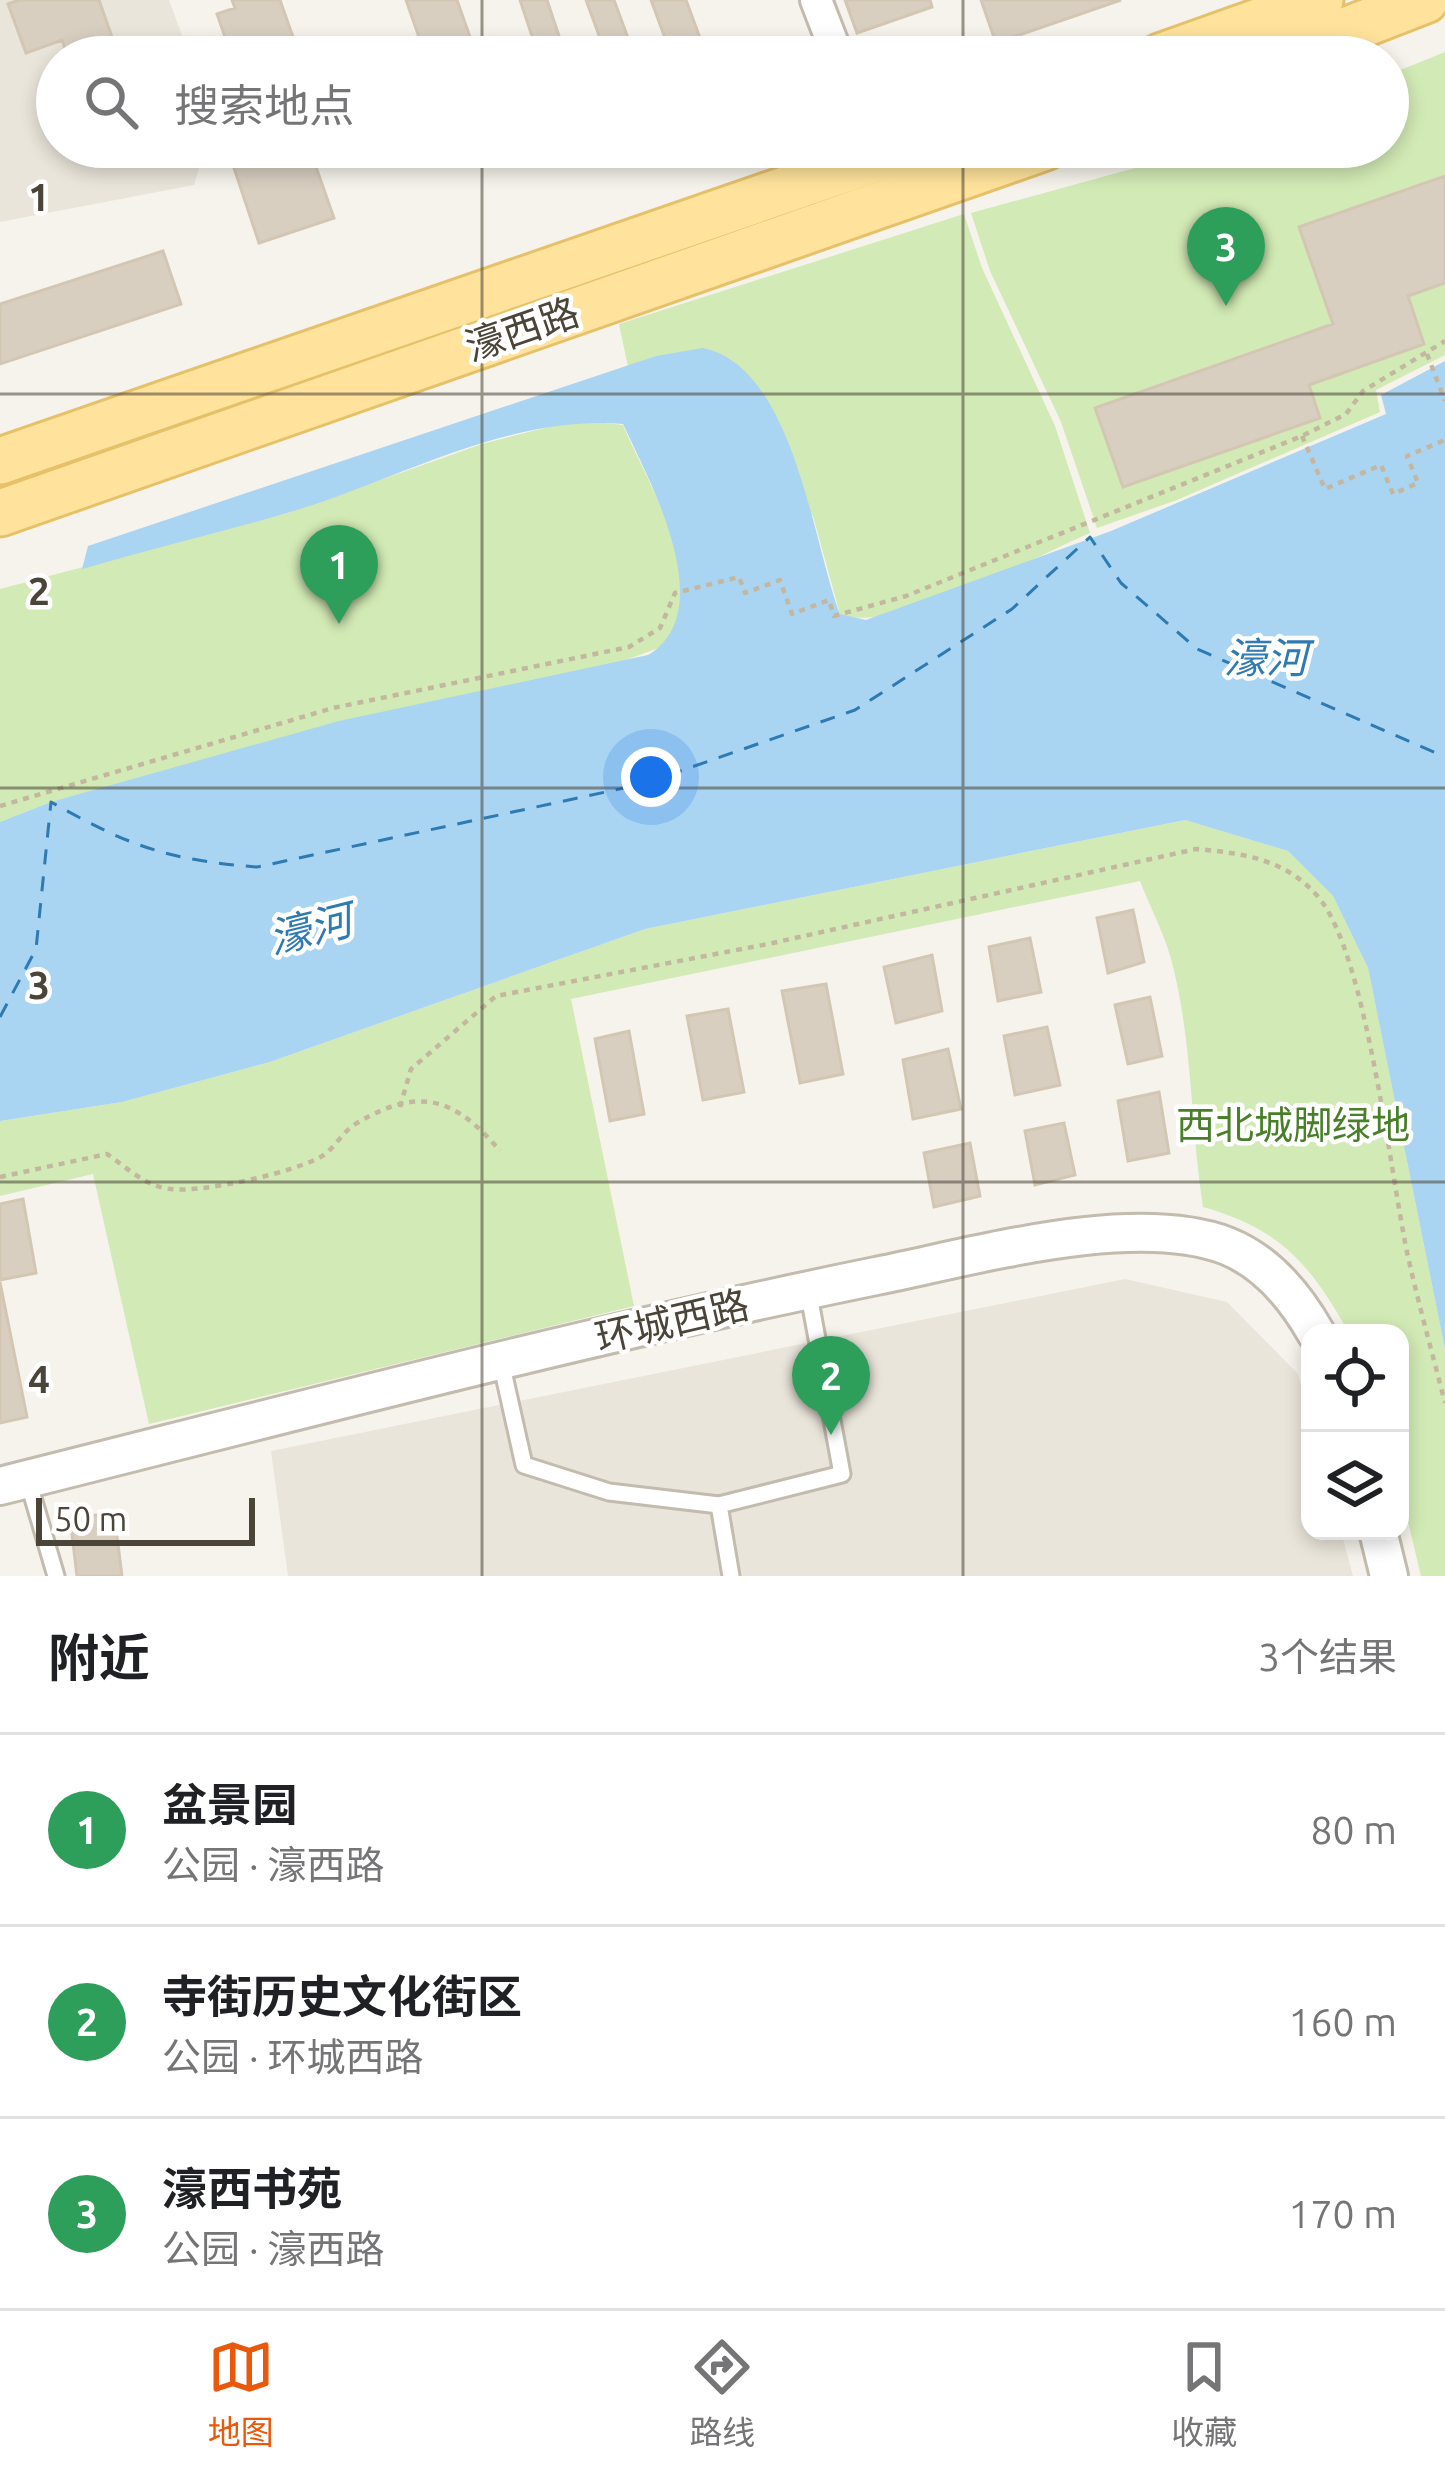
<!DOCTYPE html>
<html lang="zh">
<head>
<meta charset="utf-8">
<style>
  :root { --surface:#fff; --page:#f2f2f2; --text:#202124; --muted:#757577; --line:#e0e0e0; --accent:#ea580c }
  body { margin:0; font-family:Ubuntu,"Noto Sans SC",sans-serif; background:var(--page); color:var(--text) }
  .controls { position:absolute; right:36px; bottom:36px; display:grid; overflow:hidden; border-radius:24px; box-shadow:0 6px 18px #0003 }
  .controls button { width:108px; height:108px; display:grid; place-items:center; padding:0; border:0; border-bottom:3px solid var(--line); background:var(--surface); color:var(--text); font:60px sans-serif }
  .scale { position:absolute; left:36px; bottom:30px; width:219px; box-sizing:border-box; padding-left:12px; border:6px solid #4b4439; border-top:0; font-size:33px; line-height:42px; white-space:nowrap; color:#4b4439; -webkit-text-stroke:9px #fff; paint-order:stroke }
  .you { position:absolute; left:651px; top:777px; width:42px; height:42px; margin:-30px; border:9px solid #fff; border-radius:50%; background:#1a73e8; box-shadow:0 0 0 18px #1a73e833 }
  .badge { display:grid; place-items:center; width:78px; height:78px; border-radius:50%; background:var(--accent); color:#fff; font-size:39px; font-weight:700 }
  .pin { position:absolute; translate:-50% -99px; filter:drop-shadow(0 3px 6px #0008) }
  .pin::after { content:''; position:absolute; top:63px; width:42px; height:36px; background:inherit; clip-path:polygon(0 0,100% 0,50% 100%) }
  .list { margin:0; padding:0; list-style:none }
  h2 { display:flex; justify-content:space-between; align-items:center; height:156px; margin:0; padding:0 48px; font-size:51px }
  h2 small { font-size:39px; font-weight:400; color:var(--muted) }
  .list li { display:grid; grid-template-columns:78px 1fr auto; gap:36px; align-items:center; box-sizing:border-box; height:192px; padding:0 48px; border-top:3px solid var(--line) }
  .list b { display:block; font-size:45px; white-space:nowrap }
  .list p { margin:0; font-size:39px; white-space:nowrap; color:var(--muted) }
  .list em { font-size:39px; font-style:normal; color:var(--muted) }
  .icon { flex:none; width:66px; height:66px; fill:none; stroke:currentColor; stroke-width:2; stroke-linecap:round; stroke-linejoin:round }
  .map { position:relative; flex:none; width:1445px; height:1576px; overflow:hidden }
  .search { position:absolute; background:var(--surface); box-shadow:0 6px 18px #0003; left:36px; right:36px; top:36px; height:132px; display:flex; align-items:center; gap:30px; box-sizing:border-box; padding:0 42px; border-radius:66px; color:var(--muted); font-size:45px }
  .sheet { height:732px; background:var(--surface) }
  nav { display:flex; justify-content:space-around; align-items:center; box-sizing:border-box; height:168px; border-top:3px solid var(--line); background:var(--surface); font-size:33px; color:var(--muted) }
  nav a { display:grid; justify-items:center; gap:6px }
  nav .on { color:var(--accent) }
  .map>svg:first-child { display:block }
  .residential { fill:#eae5da }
  .green { fill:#d2eab5 }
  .water { fill:#a9d4f2 }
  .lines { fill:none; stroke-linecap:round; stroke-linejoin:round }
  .ferry { stroke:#2e7ab2; stroke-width:3; stroke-dasharray:15 12; stroke-linecap:butt }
  .building { fill:#d8cfc1; stroke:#d3c7b4; stroke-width:3 }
  .service-casing { stroke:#c2bbae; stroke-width:21 }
  .minor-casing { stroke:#c2bbae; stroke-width:36 }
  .tertiary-casing { stroke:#c2bbae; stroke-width:42 }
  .primary-casing { stroke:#e6c16a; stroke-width:51 }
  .path { stroke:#c4b79f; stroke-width:4.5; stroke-dasharray:6 6; stroke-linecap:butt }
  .service { stroke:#fff; stroke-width:15 }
  .minor { stroke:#fff; stroke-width:30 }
  .tertiary { stroke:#fff; stroke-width:36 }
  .primary { stroke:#ffe39c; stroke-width:45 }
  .grid { fill:none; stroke:#4b4439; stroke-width:3; stroke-opacity:0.55 }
  .labels { text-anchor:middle; stroke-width:9; stroke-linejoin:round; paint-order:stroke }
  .street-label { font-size:39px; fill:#4b4439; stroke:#fff }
  .park-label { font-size:39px; fill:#4a7f2a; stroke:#fff }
  .water-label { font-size:42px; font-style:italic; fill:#2e7ab2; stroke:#fff }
  .grid-label { font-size:39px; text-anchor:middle; font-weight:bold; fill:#4b4439; stroke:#fff; stroke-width:9; stroke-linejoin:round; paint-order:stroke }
</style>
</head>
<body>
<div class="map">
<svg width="1445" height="1576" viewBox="0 0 1445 1576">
  <rect width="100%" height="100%" fill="#f6f3ec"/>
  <path class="residential" d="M0,0H169L190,57H57V147H205L194,185L0,222Z
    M1125,1279L1227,1302L1298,1374L1310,1419V1531H1341L1353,1576H288L271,1451Z"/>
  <path class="green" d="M1445,52V355L1376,390L1380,412L1177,500L1097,528L1061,422L990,271L971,213L1211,147H1388V75Z
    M964,214L982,268L1055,426L1090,533C1038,555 891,636 840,614L813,516L656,356L628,367L619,324Z
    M575,420L623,425C649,487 712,583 664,646L607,667L51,802L0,822V589L287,513L482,444Z
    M1185,820L1288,851L1333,896L1368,968L1445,1349V1576H1421L1400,1488V1333H1349C1310,1264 1281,1229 1203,1207C1190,1124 1193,1040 1171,959C1164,933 1150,907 1140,881L571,999L634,1306L149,1424L93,1174L0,1196V1121L122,1102L270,1062L645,929Z"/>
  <path class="water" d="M703,348C794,367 812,541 840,614L866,620L1111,531L1386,414L1381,395L1445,361V1349L1368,968L1333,896L1288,851L1185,820L645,929L270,1062L122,1102L0,1121V822L51,802L339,721L648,655C721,611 650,482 623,424C507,414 396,481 287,513C219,533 150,549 82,569L88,546L656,356Z"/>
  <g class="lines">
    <path class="ferry" d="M0,1017L36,949L51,802C129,846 167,860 257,867L643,784L855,710L1012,609L1090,537L1121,583L1197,649L1445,757"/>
  </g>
  <path class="building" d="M19,0H99L119,57H68L62,40L26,53L8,4Z
    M232,0H280L300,57H232L217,14L235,8Z
    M406,0H457L477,57H426Z
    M520,0H547L566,57H539Z
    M586,0H614L635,57H607Z
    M651,0H686L707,57H672Z
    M845,0H930L932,7L857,33Z
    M981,0H1121L996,43Z
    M57,89V140L41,94Z
    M100,147H134L104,158Z
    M227,147H309L334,218L259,243Z
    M1445,176V283L1408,296L1424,344L1309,385L1320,418L1123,487L1095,408L1333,324L1299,227Z
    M163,251L181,304L0,364V304Z
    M1133,910L1144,962L1108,973L1097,918Z
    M1030,938L1041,992L998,1001L989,947Z
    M932,955L942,1011L896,1023L884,967Z
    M826,984L843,1074L800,1083L782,991Z
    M1150,997L1162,1056L1128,1064L1115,1005Z
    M728,1009L744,1092L703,1100L687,1016Z
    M1047,1027L1060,1085L1015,1095L1004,1036Z
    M629,1031L644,1114L610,1121L595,1039Z
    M948,1049L961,1109L913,1119L903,1060Z
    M1159,1092L1169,1153L1128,1161L1118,1101Z
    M1064,1123L1075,1175L1035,1185L1025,1131Z
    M970,1143L980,1196L934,1207L924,1153Z
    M23,1199L36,1273L0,1280V1204Z
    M0,1282L27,1417L0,1423Z
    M114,1513L122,1576H77L70,1518Z"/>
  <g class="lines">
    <g class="service-casing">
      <path id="service" d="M501,1362L524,1465L609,1492L719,1505L731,1576
        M28,1481L56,1576
        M719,1505L842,1474L808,1290"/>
    </g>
    <g class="minor-casing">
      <path id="minor" d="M816,0L838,57"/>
    </g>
    <g class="tertiary-casing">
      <path id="tertiary" d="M0,1486C291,1413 582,1336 876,1276C972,1257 1133,1210 1227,1246C1267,1262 1295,1296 1316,1333
        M1378,1531L1389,1576"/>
    </g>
    <g class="primary-casing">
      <path id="primary" d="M1160,57L1320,0
        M1278,57L1425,0
        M0,461L909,147
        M0,513L1045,147"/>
    </g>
    <path class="path" d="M1427,354L1445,401
      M1302,436L1325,489L1381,465L1393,494L1418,483L1407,456L1445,440
      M0,806L333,708L629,647L660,628L675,593L739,577L745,593L780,580L792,614L829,600L834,616L906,596L1302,436L1346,414L1363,391L1445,341
      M400,1107L411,1069L496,996L768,944L1196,849C1242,853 1287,859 1319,898C1366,954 1390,1171 1407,1252C1418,1302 1432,1352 1445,1403
      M0,1177L107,1154C126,1167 146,1187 171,1189C203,1193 297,1172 324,1155C336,1146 344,1130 357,1123C421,1085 456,1099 500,1151"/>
    <use href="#service" class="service"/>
    <use href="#minor" class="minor"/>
    <use href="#tertiary" class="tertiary"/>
    <use href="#primary" class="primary"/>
  </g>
  <path class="grid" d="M482,0V57M963,0V57M482,147V1576M963,147V1576M0,394H1445M0,788H1445M0,1182H1445"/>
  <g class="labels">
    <g class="street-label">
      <text transform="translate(522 329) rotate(-19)" y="14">濠西路</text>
      <text transform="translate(672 1321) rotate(-13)" y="14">环城西路</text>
    </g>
    <g class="park-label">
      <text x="1293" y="1139">西北城脚绿地</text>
    </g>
    <g class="water-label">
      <text x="1266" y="673">濠河</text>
      <text transform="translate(310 929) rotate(-14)" y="15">濠河</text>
    </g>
  </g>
  <g class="grid-label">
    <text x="39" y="211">1</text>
    <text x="39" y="605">2</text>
    <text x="39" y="999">3</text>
    <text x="39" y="1393">4</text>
  </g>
</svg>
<div class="controls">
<button><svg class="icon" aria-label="locate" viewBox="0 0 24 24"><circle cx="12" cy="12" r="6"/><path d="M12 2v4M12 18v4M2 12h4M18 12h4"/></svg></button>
<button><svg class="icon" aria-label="layers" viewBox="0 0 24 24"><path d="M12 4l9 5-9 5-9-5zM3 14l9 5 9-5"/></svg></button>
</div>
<div class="scale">50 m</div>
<div class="you"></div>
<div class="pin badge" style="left:339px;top:624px;background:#2e9e5b">1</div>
<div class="pin badge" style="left:831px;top:1435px;background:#2e9e5b">2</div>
<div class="pin badge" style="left:1226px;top:306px;background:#2e9e5b">3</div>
<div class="search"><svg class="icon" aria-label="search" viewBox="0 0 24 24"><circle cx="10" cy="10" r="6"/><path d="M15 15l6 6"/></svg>搜索地点</div>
</div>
<section class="sheet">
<h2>附近<small>3个结果</small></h2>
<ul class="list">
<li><span class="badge" style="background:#2e9e5b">1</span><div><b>盆景园</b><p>公园 · 濠西路</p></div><em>80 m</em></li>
<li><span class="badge" style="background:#2e9e5b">2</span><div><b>寺街历史文化街区</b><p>公园 · 环城西路</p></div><em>160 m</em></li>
<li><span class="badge" style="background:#2e9e5b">3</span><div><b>濠西书苑</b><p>公园 · 濠西路</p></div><em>170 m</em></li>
</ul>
</section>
<nav>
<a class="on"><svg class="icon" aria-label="map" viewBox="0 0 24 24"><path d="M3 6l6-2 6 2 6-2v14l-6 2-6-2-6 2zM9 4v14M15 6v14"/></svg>地图</a>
<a><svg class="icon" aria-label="directions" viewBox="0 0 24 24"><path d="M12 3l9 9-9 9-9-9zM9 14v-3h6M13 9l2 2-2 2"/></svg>路线</a>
<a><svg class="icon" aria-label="saved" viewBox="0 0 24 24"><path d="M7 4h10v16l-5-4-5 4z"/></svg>收藏</a>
</nav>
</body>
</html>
